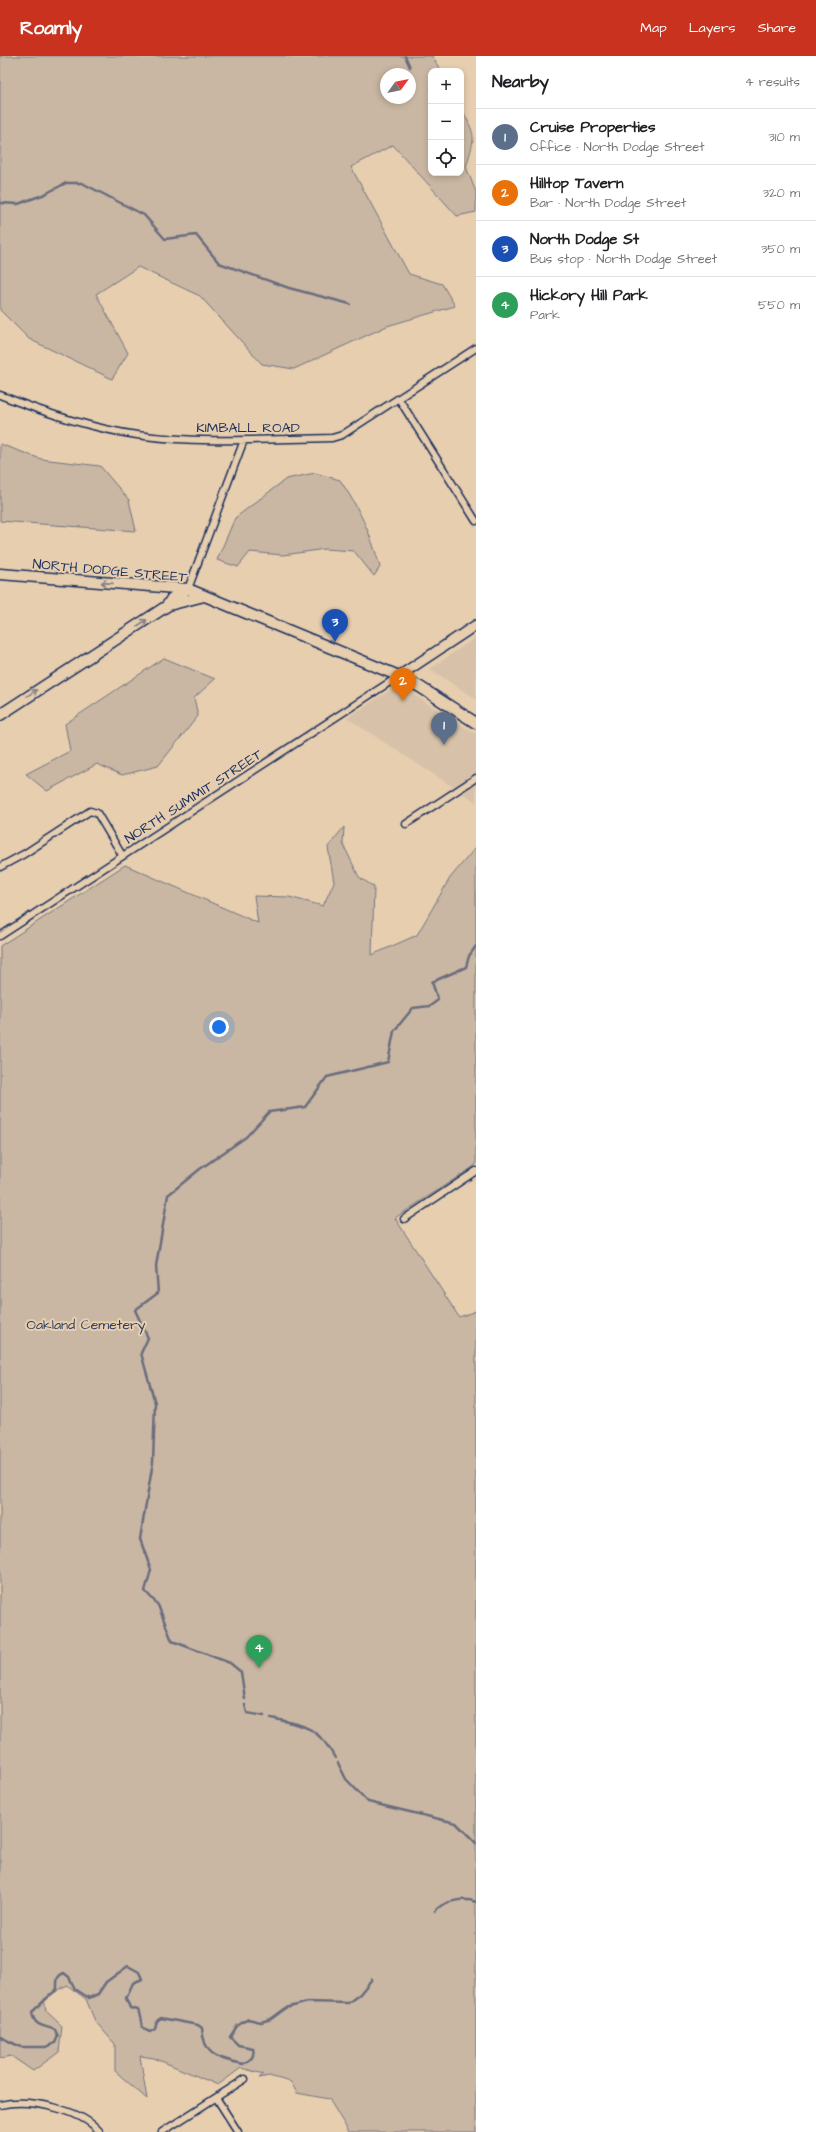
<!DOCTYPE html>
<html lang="en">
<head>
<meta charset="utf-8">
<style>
  :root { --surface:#fff; --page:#f2f2f2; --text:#202124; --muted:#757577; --line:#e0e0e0; --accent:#c8321e }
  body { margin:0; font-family:"Architects Daughter",sans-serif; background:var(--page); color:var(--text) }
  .controls { position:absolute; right:12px; top:12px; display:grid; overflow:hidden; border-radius:8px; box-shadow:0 2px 6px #0003 }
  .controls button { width:36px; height:36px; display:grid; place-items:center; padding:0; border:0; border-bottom:1px solid var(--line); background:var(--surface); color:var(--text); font:20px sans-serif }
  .compass { position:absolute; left:380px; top:12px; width:36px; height:36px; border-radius:50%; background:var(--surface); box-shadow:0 2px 6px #0003; rotate:57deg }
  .you { position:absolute; left:219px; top:971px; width:14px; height:14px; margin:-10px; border:3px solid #fff; border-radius:50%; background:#1a73e8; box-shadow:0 0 0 6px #1a73e833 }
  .badge { display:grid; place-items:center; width:26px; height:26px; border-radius:50%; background:var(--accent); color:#fff; font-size:13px; font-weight:700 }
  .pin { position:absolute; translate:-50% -33px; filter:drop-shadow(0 1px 2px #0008) }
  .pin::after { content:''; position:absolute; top:21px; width:14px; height:12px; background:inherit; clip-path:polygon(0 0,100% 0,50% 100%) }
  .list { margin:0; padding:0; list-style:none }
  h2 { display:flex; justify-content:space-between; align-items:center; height:52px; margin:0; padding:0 16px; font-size:17px }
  h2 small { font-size:13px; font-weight:400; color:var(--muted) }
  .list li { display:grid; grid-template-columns:26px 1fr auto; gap:12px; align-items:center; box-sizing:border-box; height:56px; padding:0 16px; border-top:1px solid var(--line) }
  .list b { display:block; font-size:15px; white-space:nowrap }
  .list p { margin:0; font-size:13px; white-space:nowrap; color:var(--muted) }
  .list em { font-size:13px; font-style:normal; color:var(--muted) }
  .icon { flex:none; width:22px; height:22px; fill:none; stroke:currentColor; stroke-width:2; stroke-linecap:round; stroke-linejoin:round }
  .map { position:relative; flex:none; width:476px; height:2076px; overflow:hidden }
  header { display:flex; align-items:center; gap:24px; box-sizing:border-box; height:56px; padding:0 20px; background:var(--accent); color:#fff }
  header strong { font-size:19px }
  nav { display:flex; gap:22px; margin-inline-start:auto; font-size:14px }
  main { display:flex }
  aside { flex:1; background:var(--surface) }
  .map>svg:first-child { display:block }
  .built { fill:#d7c2a9 }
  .green { fill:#c9b7a3; stroke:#727380; fill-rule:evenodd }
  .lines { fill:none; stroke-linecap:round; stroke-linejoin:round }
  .stream { stroke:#6b6d7e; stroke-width:2.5 }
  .street-casing { stroke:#1b2f5e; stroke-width:9 }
  .secondary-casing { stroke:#1b2f5e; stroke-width:12 }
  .primary-casing { stroke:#1b2f5e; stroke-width:13 }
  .street { stroke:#e6ceaf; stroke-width:6 }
  .secondary { stroke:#e6ceaf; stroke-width:9 }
  .primary { stroke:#e6ceaf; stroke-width:10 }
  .oneway { stroke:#807e86 }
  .labels { text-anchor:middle; stroke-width:4; stroke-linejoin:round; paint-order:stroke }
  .street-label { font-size:14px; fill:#1b2f5e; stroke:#e6ceaf }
  .park-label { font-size:14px; fill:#2c3d65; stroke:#e6ceaf }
</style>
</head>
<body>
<header>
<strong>Roamly</strong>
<nav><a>Map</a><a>Layers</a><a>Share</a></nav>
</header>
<main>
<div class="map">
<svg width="476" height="2076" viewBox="0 0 476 2076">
  <rect width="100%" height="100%" fill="#e6ceaf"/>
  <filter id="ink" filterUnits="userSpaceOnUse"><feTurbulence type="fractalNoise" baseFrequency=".025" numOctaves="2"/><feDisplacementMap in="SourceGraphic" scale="8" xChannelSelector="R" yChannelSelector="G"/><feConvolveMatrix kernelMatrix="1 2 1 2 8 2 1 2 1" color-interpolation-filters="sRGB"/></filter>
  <g filter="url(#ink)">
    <path class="built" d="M476,581V643L430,613Z
      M398,629L476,678V746L347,662Z"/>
    <path class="green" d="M0,0H432L441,15H431V117H461V51C476,82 476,77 466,111L476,136V156L457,160L393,89L351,111L409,218L442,228L455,250L387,270L294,313L262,308L200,240L138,211L96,238L128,297L112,323L29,283L0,254ZM386,18H410V42H386Z
      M0,388L41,403L100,410L129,444L136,475L0,465Z
      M315,417L340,424C360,454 370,476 380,511L374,520L354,495L325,493L283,499L250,496L238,511L217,504L235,462L286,423Z
      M164,602L215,623L194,642L198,660L158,710L122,719L97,708L47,735L26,718L70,695L65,668Z
      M344,771L343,788L359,821L374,831L372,899L417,879L450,822L476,791V1109L395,1162L459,1261L476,1255V2076H349L329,2043L297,2037L291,2026L269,2020L259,2022L264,2018L241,2012L218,2029L154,2002L140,2000L147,2043L115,2015V1988L95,1965L86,1943L67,1929L44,1943L46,1955L62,1970L59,1996L33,2015L11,2000L0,2002V890L125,809L258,867L254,840L289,841L323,850L334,826L328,791Z"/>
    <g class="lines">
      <path class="stream" d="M405,0L410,11
        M0,147L18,148L45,138L66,127H82L144,159L165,183L196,179L219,207L289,232L350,248
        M245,1643L241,1616L230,1607L172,1585L158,1549L145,1535L151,1514L140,1483L153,1406L155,1347L141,1297L148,1282L135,1254L158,1237L156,1210L168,1139L200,1113L246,1081L269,1056L305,1051L327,1021L388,1006L394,975L413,952L430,950L438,944L432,926L466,911L469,900L476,890
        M245,1649L247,1657L264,1660
        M271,1662C303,1669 318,1670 335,1702
        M338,1707L346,1723L368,1746L456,1767L476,1787
        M435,1855C443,1845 464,1841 476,1846
        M0,1981L21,1991H46L55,1987L58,1980L55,1974C44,1969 34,1971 32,1956L57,1933C57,1925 56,1920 64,1917L69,1921L75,1933L89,1942L98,1938L106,1926L128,1910L139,1916L142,1923L133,1927L126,1942L130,1952L138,1954C142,1963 139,1973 150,1976L155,1973L157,1965L161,1962L198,1969L202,1972C204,2001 218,2002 243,2008C250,2004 255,2002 253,1992L238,1989L230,1981L237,1970L248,1963L261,1966L271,1963L286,1952L308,1946L348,1947L360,1938L372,1923"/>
      <g class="street-casing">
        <path id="street" d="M0,339C45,357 89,372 137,379C201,388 268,383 332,382L342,379L476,292
          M399,343L476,465
          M188,533L244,384
          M406,768L476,722
          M0,811L24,798L90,755L97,757L122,799
          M0,880L399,620
          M404,1163L476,1115
          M217,2043L238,2076
          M0,2049C29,2042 81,2053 100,2076
          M162,2076L245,2023"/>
      </g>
      <g class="secondary-casing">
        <path id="secondary" d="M399,620L476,569"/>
      </g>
      <g class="primary-casing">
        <path id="primary" d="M0,518L188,533L399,620L420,631L476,667
          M169,549L204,540
          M0,659L167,550L172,542L188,533"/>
      </g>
      <use href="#street" class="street"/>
      <use href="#secondary" class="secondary"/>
      <use href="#primary" class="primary"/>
    </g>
    <defs><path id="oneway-shaft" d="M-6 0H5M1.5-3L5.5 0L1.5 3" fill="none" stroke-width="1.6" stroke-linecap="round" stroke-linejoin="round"/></defs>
    <g class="oneway">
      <use href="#oneway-shaft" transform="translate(107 527) rotate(-176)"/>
      <use href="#oneway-shaft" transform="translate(142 567) rotate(-33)"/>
      <use href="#oneway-shaft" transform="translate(32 637) rotate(-32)"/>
    </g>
  </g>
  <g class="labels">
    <g class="street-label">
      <text x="248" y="376">KIMBALL ROAD</text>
      <text transform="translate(110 514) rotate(5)" y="5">NORTH DODGE STREET</text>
      <text transform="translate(193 740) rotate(-33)" y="5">NORTH SUMMIT STREET</text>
    </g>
    <g class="park-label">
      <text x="86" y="1273">Oakland Cemetery</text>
    </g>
  </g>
</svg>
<div class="controls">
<button>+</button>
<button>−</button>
<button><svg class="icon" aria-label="locate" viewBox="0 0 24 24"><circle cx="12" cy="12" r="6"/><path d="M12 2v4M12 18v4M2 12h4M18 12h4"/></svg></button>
</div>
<svg class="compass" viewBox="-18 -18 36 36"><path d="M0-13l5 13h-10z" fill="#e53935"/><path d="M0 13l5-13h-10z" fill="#757577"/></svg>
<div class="you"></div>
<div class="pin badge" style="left:444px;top:689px;background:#5c6f8a">1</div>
<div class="pin badge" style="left:403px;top:645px;background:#e8710a">2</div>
<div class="pin badge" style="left:335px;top:586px;background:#1a4fb4">3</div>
<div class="pin badge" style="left:259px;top:1612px;background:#2e9e5b">4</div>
</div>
<aside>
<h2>Nearby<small>4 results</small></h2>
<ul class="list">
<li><span class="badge" style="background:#5c6f8a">1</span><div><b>Cruise Properties</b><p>Office · North Dodge Street</p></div><em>310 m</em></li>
<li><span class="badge" style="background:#e8710a">2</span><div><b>Hilltop Tavern</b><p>Bar · North Dodge Street</p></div><em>320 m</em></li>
<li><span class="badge" style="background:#1a4fb4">3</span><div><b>North Dodge St</b><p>Bus stop · North Dodge Street</p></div><em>350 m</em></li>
<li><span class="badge" style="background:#2e9e5b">4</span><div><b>Hickory Hill Park</b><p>Park</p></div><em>550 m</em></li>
</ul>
</aside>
</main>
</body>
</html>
